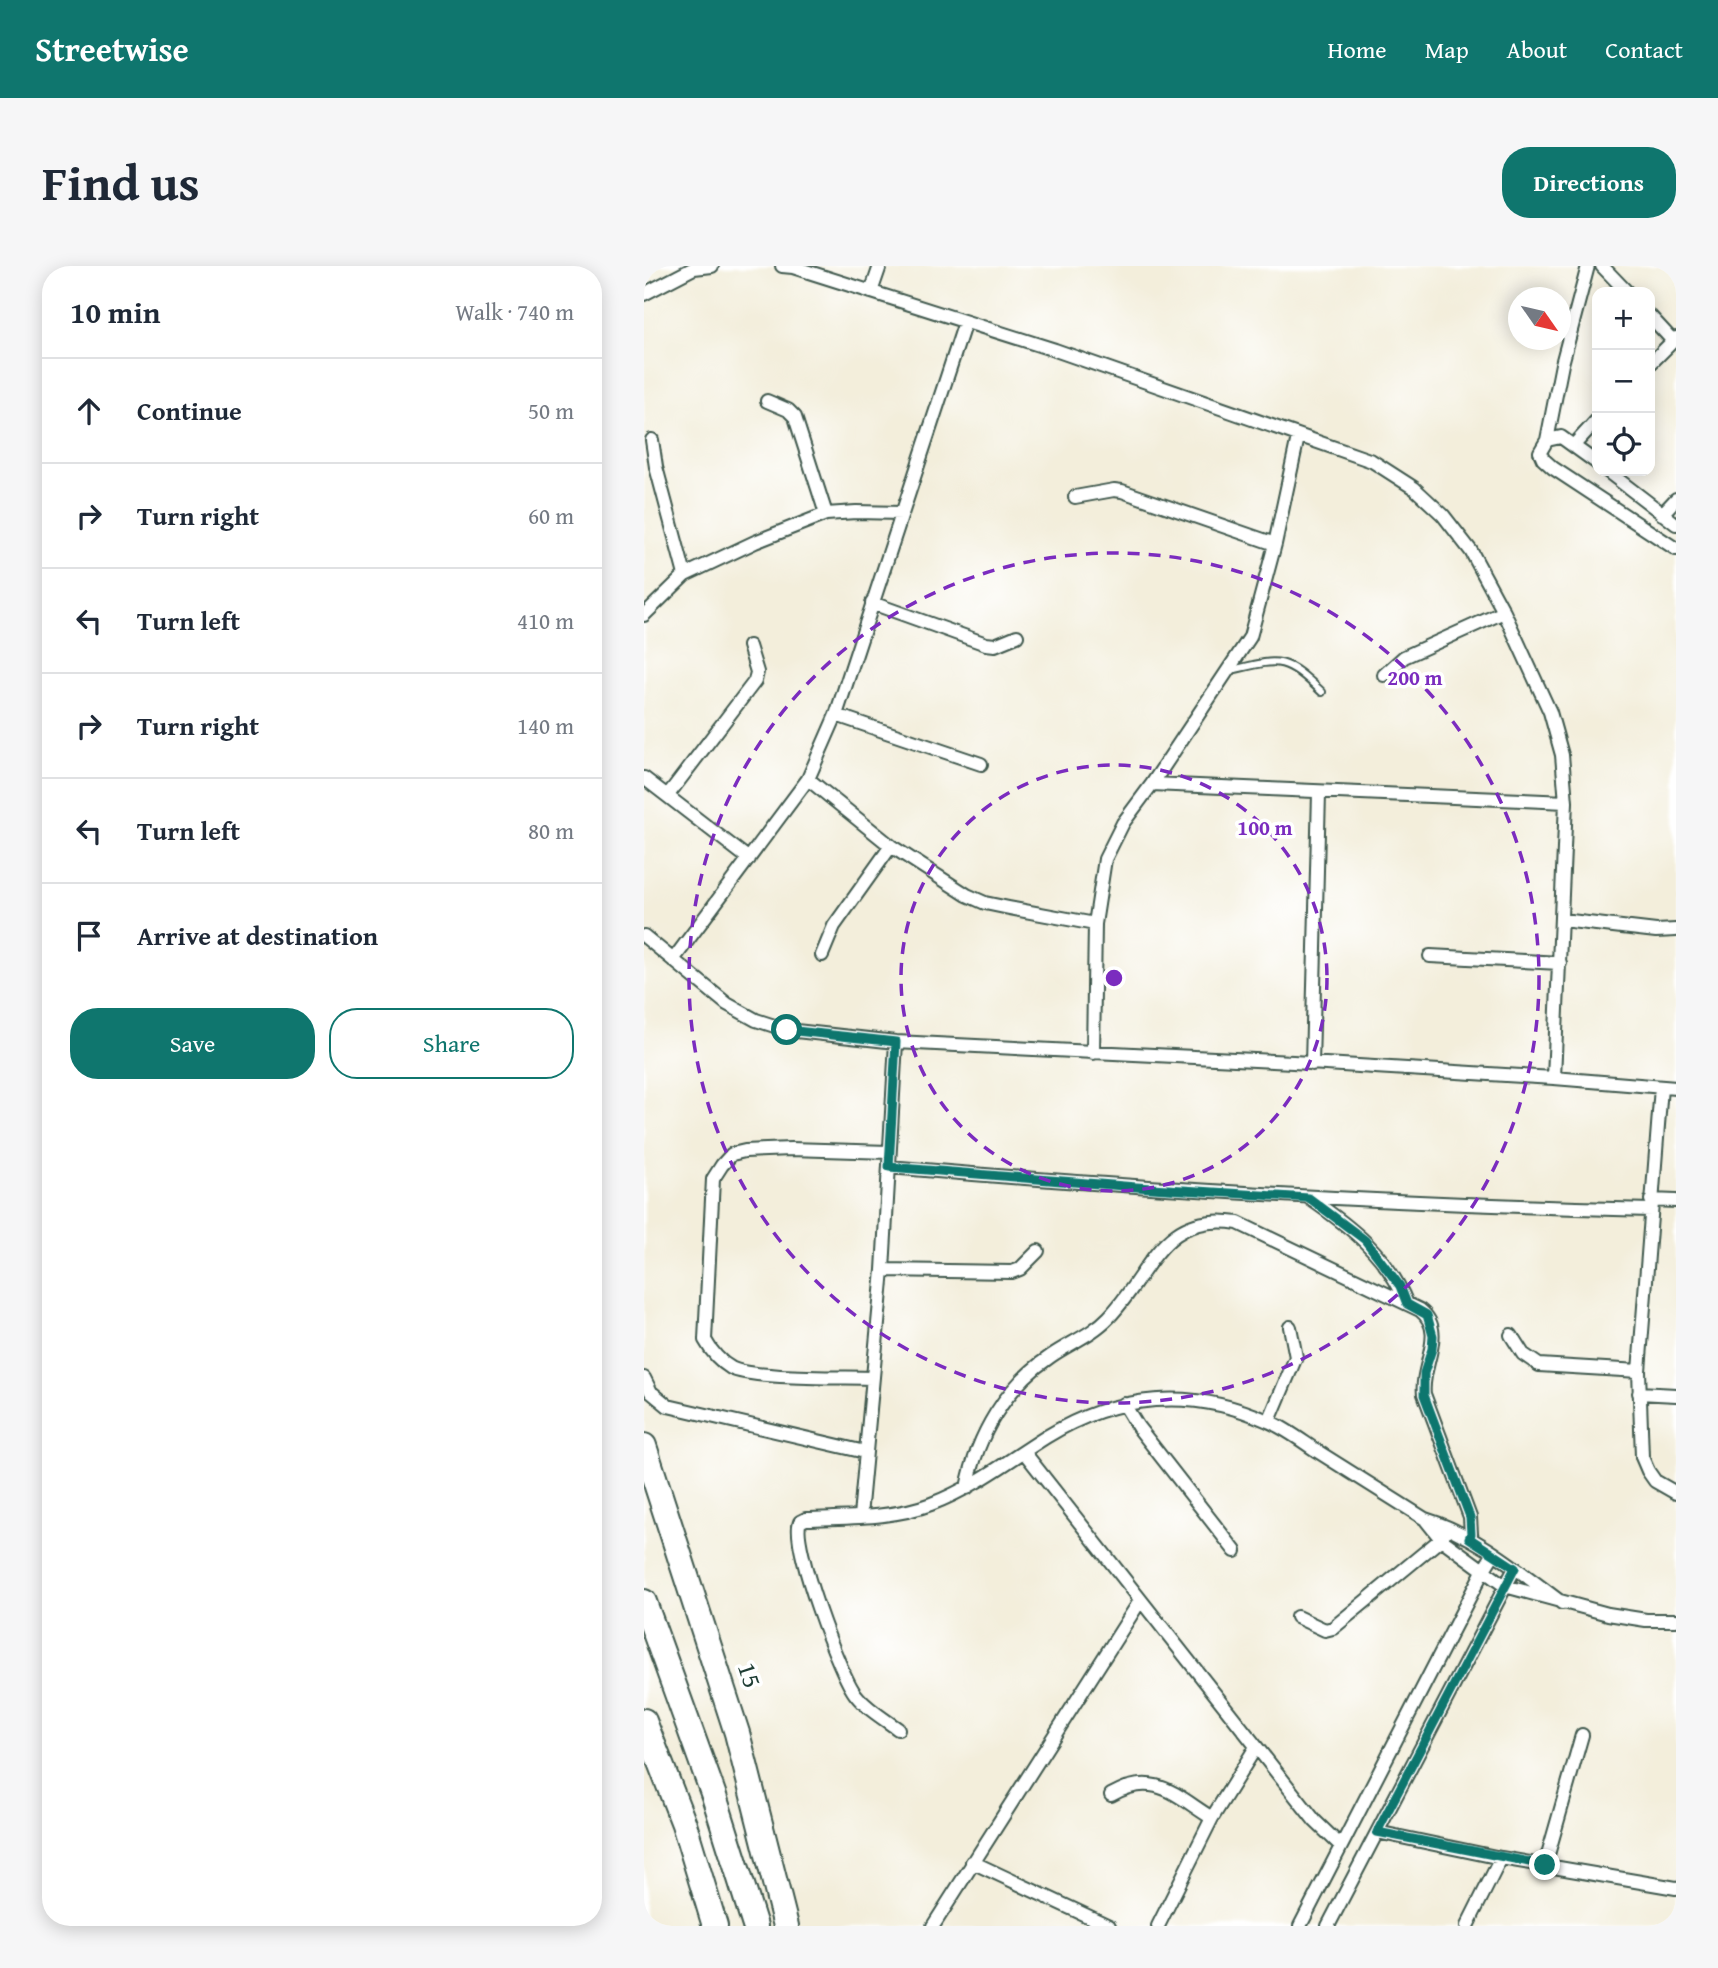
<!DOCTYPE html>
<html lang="en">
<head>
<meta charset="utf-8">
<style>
  :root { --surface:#fff; --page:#f6f6f7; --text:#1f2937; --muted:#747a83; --line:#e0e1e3; --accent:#0f766e }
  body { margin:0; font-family:"Gentium Book Plus",serif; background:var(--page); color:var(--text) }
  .controls { position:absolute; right:21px; top:21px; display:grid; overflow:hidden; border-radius:14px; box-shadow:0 4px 18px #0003 }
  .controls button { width:63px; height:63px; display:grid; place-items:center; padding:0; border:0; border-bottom:2px solid var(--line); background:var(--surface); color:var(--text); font:35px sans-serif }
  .compass { position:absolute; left:864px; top:21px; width:63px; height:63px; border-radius:50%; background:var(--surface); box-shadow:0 4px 18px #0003; rotate:124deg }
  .stop { position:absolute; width:21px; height:21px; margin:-16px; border:5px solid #0f766e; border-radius:50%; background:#fff }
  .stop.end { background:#0f766e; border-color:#fff; box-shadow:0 2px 7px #0008 }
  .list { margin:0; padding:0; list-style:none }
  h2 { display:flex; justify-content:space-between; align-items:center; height:91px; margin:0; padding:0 28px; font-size:30px }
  h2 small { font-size:23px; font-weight:400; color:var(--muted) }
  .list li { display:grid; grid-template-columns:46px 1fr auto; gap:21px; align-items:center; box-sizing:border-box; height:105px; padding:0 28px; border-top:2px solid var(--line) }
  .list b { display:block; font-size:26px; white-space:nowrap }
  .list em { font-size:23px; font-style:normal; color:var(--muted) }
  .actions { display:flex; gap:14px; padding:21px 28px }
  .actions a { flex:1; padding:16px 0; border:2px solid var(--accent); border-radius:28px; text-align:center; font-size:24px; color:var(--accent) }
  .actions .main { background:var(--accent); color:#fff }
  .icon { flex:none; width:38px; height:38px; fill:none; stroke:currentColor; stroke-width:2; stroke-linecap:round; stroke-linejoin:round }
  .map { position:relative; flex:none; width:1032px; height:1660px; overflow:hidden; border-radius:28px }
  header { display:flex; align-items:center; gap:42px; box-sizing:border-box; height:98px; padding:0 35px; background:var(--accent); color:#fff }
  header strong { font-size:33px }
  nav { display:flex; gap:38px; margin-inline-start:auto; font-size:24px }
  .intro { display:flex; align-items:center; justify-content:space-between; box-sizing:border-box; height:168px; padding:0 42px }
  h1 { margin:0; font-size:49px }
  .button { padding:18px 32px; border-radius:28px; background:var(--accent); color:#fff; font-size:24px; font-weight:700 }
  main { display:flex; gap:42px; padding:0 42px }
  aside { flex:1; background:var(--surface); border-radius:28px; box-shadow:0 4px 18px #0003 }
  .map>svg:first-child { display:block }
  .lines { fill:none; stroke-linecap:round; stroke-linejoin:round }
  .lane-casing { stroke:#3f584d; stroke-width:10 }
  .street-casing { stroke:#3f584d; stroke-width:16 }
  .highway-casing { stroke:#3f584d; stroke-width:28 }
  .lane { stroke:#fff; stroke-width:6 }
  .street { stroke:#fff; stroke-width:12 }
  .highway { stroke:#fff; stroke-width:24 }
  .route { stroke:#0f766e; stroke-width:9 }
  .ring { fill:none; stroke:#7b2cbf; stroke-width:3.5; stroke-dasharray:12 9 }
  .labels { text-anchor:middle; stroke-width:7; stroke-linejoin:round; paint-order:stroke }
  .street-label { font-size:26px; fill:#1f3d34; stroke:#fff }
  .centre { fill:#7b2cbf; stroke:#fff; stroke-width:3.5 }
  .ring-label { font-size:21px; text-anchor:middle; font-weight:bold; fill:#7b2cbf; stroke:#fff; stroke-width:7; stroke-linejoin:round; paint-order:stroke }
</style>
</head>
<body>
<header>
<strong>Streetwise</strong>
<nav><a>Home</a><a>Map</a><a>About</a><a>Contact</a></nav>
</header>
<div class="intro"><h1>Find us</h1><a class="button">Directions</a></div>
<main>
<aside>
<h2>10 min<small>Walk · 740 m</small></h2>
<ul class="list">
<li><svg class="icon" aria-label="ahead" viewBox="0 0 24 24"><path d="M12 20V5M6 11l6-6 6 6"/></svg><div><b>Continue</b></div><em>50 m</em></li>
<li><svg class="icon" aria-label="right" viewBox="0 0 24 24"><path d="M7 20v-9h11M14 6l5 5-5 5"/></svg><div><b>Turn right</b></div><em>60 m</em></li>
<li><svg class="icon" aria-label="left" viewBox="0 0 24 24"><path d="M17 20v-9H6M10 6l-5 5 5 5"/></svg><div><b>Turn left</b></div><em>410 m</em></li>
<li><svg class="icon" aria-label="right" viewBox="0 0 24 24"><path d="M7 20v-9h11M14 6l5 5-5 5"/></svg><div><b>Turn right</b></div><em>140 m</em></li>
<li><svg class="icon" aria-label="left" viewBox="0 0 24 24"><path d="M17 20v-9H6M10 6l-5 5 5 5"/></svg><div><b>Turn left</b></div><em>80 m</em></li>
<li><svg class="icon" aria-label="arrive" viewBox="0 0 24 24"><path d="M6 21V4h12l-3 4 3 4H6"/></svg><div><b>Arrive at destination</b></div></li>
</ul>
<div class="actions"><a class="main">Save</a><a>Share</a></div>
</aside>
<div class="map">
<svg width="1032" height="1660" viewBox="0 0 1032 1660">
  <rect width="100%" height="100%" fill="#fff"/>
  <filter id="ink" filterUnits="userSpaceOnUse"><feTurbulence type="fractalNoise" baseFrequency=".0143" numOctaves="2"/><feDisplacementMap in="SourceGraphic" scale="14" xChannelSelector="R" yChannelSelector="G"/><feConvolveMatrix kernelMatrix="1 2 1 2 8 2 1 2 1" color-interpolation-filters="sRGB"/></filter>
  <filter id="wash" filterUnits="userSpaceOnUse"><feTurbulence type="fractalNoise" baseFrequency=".00686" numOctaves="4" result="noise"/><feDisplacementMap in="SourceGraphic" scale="28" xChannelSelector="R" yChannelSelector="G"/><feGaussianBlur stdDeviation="1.57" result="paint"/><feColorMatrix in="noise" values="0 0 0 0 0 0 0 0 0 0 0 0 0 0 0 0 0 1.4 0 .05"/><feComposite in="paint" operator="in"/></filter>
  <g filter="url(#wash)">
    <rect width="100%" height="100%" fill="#f3eedb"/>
  </g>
  <g filter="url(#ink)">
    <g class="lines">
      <g class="lane-casing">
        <path id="lane" d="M584,405C635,393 638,388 678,426"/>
      </g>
      <g class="street-casing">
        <path id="street" d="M138,0L149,1L411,84L728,195L770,222L799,249L827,285L860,346L906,446L918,489L922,536L910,812
          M958,0L983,26
          M227,26L236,0
          M0,28L50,2L68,0
          M1006,50L1029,75
          M1006,98L1032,72
          M123,135L144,144L151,151L182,248
          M8,174L12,201L41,309
          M903,174L918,98L944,0
          M930,179L953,154
          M953,197L917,171L903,174L896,186L899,193L909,202L1032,283
          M963,205L1032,258
          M431,231L470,224L478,225L631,278
          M1018,248L1032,233
          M228,337L342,378L351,379L373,370
          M0,349L41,309L111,276L182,248L212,246L258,247
          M740,409L760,391L860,346
          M192,449L337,498
          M0,512L105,593
          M164,513L247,580L323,629L341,637L365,642L451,658
          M508,518L922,536
          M24,529L111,415L113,406L105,380
          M918,654L1012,665L1032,664
          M0,670L83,738L112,754L143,764L252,776L649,796L910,812L1032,822
          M178,689L190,660L247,580
          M786,690L916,697
          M29,694L164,513L192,449L321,56
          M449,787L451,658L461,593L479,557L508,518L606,371L631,278L654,171
          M668,798L675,527
          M1017,821L995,1105L998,1191L1004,1205L1011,1215L1032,1227
          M245,901C499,923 752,938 1007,944
          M665,932C707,961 743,988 763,1038
          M1007,934L1032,935
          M239,1004L368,1006L376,1003L394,985
          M867,1069L879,1088L895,1099L995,1105
          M0,1112L7,1126L24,1140L221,1186
          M227,1112C199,1111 107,1113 87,1102C75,1095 67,1085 61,1074L69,913L78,899L88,888L101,885L147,883L245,886
          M995,1127L1032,1129
          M480,1138L494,1161L591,1285
          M625,1155L652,1091L646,1061
          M380,1186L671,1555L696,1579
          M323,1222C333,1169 362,1120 407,1090C426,1077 449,1068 465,1051C508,1006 517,945 594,957L776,1044C804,1066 776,1100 780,1128L826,1251L827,1268L825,1272
          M216,1250L239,1004L252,776
          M781,1253L797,1273L861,1320L964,1348L1002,1354H1032
          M653,1351L681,1364L689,1362L797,1273L801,1266
          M254,1463C240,1453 223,1443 212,1429C196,1410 146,1275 156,1256L162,1253C203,1251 248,1253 287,1238C329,1222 364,1195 402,1171C472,1128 548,1121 624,1155C641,1162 658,1175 673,1185C709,1208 745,1230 781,1253C833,1269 875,1305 918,1337
          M467,1529C510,1504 531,1529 568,1552
          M733,1566L857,1592L1032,1622
          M328,1596L465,1660
          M901,1599L938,1469
          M289,1660L496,1335
          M514,1660L568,1552L612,1481
          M656,1660L839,1305L850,1287
          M684,1660L871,1302
          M823,1660L857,1592"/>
      </g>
      <g class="highway-casing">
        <path id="highway" d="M0,1180L93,1467L142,1660
          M0,1336L70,1530L111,1660
          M0,1455L40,1558L71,1660"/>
      </g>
      <use href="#lane" class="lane"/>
      <use href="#street" class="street"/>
      <use href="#highway" class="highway"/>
    </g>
  </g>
  <g class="lines" filter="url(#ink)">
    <path class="route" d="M143,764L252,776L245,901L492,921L665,932L721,974L756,1020L763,1038L783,1049L789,1070L788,1083L780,1107V1129L826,1251L827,1268L825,1272L871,1302L733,1566L901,1599"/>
  </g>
  <g class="ring">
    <circle cx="470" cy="712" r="213"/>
    <circle cx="470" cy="712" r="425"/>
  </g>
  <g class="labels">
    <g class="street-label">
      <text transform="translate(106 1409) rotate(72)" y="9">15</text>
    </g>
  </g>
  <circle cx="470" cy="712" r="10" class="centre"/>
  <g class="ring-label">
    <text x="771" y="419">200 m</text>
    <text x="621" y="569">100 m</text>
  </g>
</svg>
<div class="controls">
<button>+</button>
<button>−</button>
<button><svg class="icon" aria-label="locate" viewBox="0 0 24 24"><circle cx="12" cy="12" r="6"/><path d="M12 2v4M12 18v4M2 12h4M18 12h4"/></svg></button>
</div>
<svg class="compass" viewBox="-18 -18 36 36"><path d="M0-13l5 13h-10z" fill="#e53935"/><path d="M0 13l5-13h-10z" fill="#747a83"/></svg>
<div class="stop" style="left:143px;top:764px"></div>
<div class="stop end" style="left:901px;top:1599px"></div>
</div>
</main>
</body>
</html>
